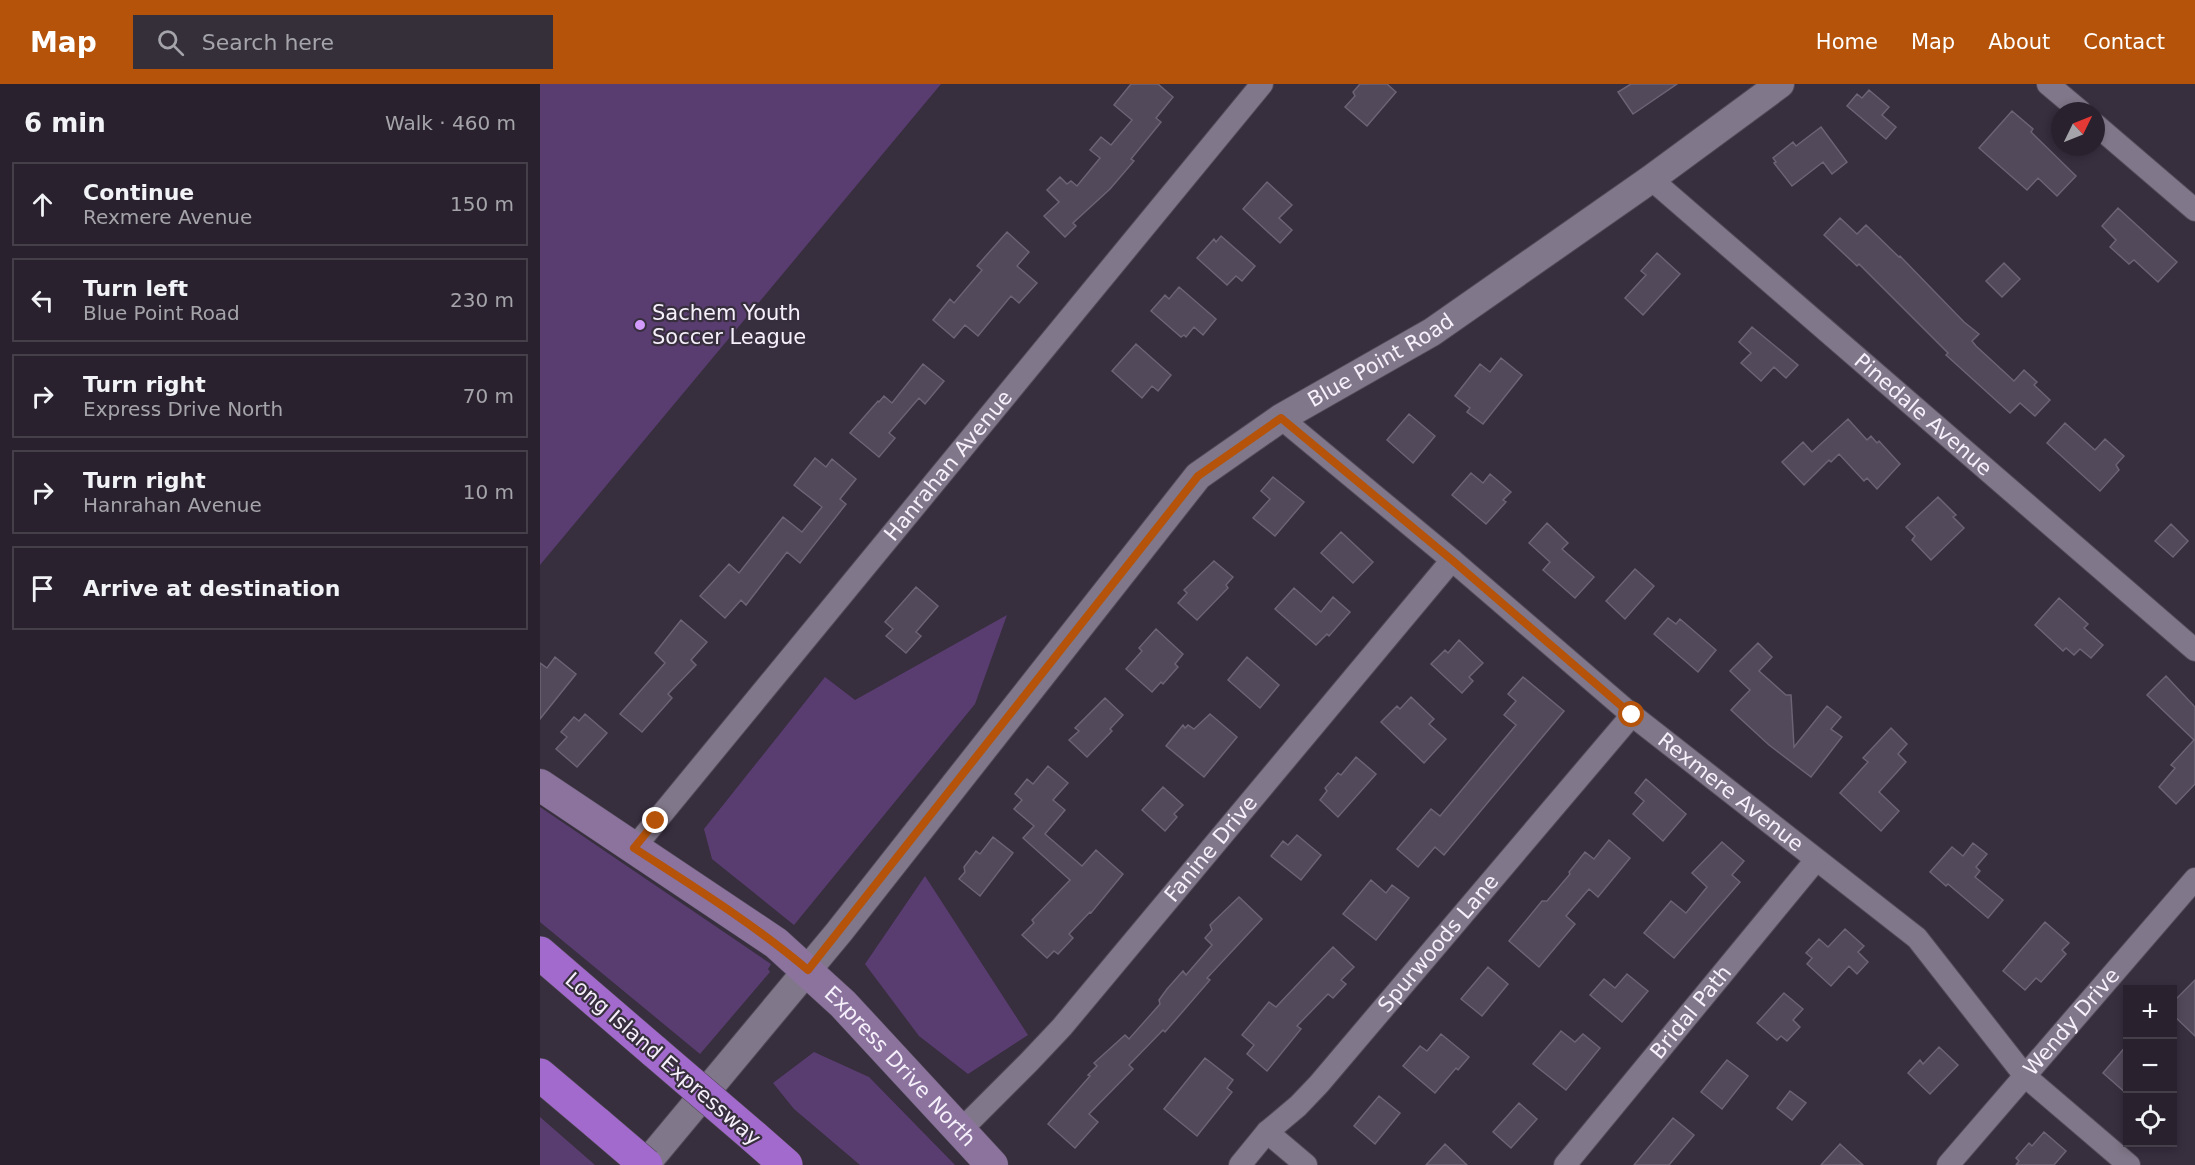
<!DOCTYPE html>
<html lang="en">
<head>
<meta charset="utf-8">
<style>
  :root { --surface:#29222e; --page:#352f3a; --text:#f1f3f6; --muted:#a5a4aa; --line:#453f4a; --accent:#b45309 }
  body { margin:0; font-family:"DejaVu Sans",sans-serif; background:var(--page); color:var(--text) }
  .controls { position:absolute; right:18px; bottom:18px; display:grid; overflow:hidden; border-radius:0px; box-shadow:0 3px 9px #0003 }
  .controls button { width:54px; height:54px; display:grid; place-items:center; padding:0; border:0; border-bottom:2px solid var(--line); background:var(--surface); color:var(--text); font:30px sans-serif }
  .compass { position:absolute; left:1511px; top:18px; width:54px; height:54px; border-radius:50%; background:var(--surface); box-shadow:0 3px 9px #0003; rotate:47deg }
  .stop { position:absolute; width:18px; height:18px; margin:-14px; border:4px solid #b45309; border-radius:50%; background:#fff }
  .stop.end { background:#b45309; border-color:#fff; box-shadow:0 2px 6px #0008 }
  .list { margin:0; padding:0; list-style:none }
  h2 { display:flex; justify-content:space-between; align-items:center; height:78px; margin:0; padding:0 24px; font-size:26px }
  h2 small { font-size:20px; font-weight:400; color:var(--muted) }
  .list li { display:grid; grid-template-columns:39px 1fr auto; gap:18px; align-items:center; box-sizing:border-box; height:84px; margin:0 12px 12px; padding:0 12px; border:2px solid var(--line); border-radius:0px }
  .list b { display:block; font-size:22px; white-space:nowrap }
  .list p { margin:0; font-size:20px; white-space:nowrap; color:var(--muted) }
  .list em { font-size:20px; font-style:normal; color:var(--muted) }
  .icon { flex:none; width:33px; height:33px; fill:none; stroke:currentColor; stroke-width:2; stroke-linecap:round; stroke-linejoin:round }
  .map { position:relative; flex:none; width:1655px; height:1081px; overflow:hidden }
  header { display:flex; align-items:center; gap:36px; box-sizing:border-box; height:84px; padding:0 30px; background:var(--accent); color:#fff }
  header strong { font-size:28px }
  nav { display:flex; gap:33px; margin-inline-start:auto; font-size:21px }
  .search { width:420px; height:54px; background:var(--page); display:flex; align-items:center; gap:15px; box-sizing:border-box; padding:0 21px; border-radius:0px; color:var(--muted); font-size:22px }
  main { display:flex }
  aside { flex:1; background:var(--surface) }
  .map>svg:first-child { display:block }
  .green { fill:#5a3d70 }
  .building { fill:#52495a; stroke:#6c6375; stroke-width:1.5 }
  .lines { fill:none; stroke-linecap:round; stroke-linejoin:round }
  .minor-casing { stroke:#524a58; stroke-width:24 }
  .tertiary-casing { stroke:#524a58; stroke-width:30 }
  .secondary-casing { stroke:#524a58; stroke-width:33 }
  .motorway-casing { stroke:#524a58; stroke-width:34 }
  .minor { stroke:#81778a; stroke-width:22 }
  .tertiary { stroke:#81778a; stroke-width:28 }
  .secondary { stroke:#8b739e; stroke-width:32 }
  .motorway { stroke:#a36acd; stroke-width:33 }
  .motorway-bridge-casing { stroke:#524a58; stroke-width:34; stroke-linecap:butt }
  .motorway-bridge { stroke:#a36acd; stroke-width:33 }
  .route { stroke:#b45309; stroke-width:8 }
  .poi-dot { fill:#d39cfc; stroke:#372e3e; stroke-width:2 }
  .labels { text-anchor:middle; stroke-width:4.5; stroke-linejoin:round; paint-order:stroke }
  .poi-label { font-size:21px; fill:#f6f0fb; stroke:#372e3e; text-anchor:start }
  .street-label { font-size:21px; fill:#f6f0fb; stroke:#372e3e }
</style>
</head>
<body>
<header>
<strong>Map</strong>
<div class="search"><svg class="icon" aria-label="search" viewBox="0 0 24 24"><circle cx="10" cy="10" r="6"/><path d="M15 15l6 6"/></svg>Search here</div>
<nav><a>Home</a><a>Map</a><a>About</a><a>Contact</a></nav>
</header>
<main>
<aside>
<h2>6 min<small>Walk · 460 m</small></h2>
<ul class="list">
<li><svg class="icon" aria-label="ahead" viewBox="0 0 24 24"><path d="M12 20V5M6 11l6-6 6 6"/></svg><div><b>Continue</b><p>Rexmere Avenue</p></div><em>150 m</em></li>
<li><svg class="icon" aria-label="left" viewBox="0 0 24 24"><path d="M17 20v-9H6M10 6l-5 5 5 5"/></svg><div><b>Turn left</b><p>Blue Point Road</p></div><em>230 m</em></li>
<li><svg class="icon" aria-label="right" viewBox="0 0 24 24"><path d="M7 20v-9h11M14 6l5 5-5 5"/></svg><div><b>Turn right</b><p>Express Drive North</p></div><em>70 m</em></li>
<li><svg class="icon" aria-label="right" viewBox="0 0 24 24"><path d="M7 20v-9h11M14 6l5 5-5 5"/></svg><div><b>Turn right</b><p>Hanrahan Avenue</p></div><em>10 m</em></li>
<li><svg class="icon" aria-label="arrive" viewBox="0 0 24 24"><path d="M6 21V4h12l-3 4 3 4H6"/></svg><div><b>Arrive at destination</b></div></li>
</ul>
</aside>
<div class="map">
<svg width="1655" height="1081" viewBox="0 0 1655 1081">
  <rect width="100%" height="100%" fill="#372e3e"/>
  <path class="green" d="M0,0H401L0,481Z
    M467,531L435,620L254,841L172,775L164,745L285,593L315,616Z
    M0,723L231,880L228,885L230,888L160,970L0,838Z
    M385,792L488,951L428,990L379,952L325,880Z
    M274,968L329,993L415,1081H320L254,1025L233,999Z
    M0,1033L55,1081H0Z"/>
  <path class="building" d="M591,0H618L633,13L616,34L621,38L591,75L594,77L570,105L533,139L536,142L525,153L504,132L519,118L507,106L520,93L527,100L531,97L537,102L560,74L550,66L561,53L571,61L592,36L574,21Z
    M820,0H847L856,8L827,42L805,23L815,12L813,8Z
    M1091,0H1137L1093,30L1078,8Z
    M1329,6L1349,23L1342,31L1356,43L1346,55L1307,22L1317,10L1322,14Z
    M1472,27L1493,45L1491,48L1536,92L1517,112L1498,94L1487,106L1439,64Z
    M1281,43L1307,78L1292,90L1283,78L1252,102L1234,79L1236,78L1233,74L1253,58L1256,62Z
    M727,98L752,121L739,134L752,146L740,159L703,125Z
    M1578,124L1637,178L1618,198L1594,176L1589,180L1570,163L1576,156L1562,142Z
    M1300,134L1317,150L1326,141L1359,173L1360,172L1424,238L1439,250L1432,257L1436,262L1474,297L1484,286L1497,298L1494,301L1510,316L1495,332L1480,319L1470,329L1406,271L1408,269L1319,180L1317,182L1284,151Z
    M467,148L489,168L477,182L497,199L479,219L471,212L438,252L425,241L414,254L393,236L410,215L414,219L442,186L437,182Z
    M681,152L715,182L702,197L696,192L687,201L657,174L674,155L676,158Z
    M1117,169L1140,190L1103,231L1085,214L1106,191L1101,187Z
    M1464,179L1480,195L1462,213L1446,197Z
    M639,203L676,235L663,251L654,243L646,253L644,251L641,253L611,227L625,211L629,215Z
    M1212,243L1258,281L1246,294L1234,283L1221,297L1201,279L1211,269L1199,258Z
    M596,260L631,291L618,307L612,302L602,314L572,287Z
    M961,274L982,291L943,340L927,328L930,324L915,312L940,280L950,288Z
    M383,280L404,297L385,320L379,314L349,349L355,354L339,373L310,349L338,317L339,318L344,312L352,319Z
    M869,330L895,352L873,379L847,356Z
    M1308,335L1327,356L1331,352L1337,359L1339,357L1360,380L1337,405L1327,394L1324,397L1299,370L1291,378L1289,376L1264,401L1242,378L1263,358L1272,368Z
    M1525,339L1555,366L1565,355L1584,372L1576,381L1579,386L1560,407L1507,359Z
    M275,374L286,383L292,375L316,395L300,415L306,420L260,479L247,468L206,521L201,516L185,534L160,512L189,480L199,489L243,433L262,448L282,423L254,401Z
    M931,389L943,399L950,390L971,408L963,416L966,418L946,440L912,411Z
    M733,393L764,418L735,452L713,434L730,415L721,407Z
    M1398,413L1416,431L1413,433L1424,444L1391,476L1372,456L1375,452L1366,443Z
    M1007,439L1028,459L1022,465L1054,493L1035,514L1003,486L1010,478L989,459Z
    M1631,440L1648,457L1633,473L1615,457Z
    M801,448L833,478L813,499L781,469Z
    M674,477L693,493L686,501L688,504L657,536L638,519L647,509L644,506Z
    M1095,485L1114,502L1085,535L1066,517Z
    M376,503L398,522L376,548L381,552L366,569L346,552L353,545L345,538Z
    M754,504L781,528L793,513L810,528L789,552L787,550L776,561L735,525Z
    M1519,514L1548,540L1544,544L1563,561L1551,574L1540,565L1534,571L1526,564L1523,567L1495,541Z
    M1128,534L1136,540L1140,535L1176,566L1158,588L1114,550Z
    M141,536L167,558L151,576L156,581L128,610L132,614L102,648L80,630L125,579L115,569Z
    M616,545L643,570L635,580L638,583L623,600L621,598L612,608L586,585L602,567L599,564Z
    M919,556L943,579L929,593L933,597L922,609L891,580L905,566L908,569Z
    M1218,559L1232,573L1219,587L1246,611H1251L1254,663L1287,622L1301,633L1291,645L1302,653L1271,693L1229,661L1191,626L1210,606L1190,587Z
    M15,573L36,590L0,635V579L7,584Z
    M707,573L739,601L720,624L688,596Z
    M1626,592L1655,623V700L1636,720L1619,703L1635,684L1631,681L1654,656L1607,611Z
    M983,593L1024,627L904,771L895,763L878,783L857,765L891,725L900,732L976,641L964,631L976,617L968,610Z
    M871,613L894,635L889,640L906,655L884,679L841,638L857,622L860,625Z
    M565,614L583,631L570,645L572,647L547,673L529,656L539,647L535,644Z
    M45,630L67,649L37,683L16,665L27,653L21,648L34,633L39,637Z
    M670,630L697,653L664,693L626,662L643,641L645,644L648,641L654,645Z
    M1351,644L1367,660L1358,670L1366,678L1339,708L1359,727L1341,747L1300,709L1328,678L1323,674Z
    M816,673L836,690L798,733L780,716L787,707L785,704L798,689L801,691Z
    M508,682L528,699L513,716L525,726L505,750L542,782L556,766L583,790L551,829L550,828L529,850L533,854L518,870L514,867L507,874L482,851L494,839L492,836L530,796L483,754L494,742L474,725L482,716L475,710L487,695L493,700Z
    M1106,695L1146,730L1123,757L1093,730L1104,717L1095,709Z
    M623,703L643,721L634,730L637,733L625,747L602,726Z
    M757,751L781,771L761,796L731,772L743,757L748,761Z
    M453,753L473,769L440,812L419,795L425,788L424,783L436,767L440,770Z
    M1069,756L1090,774L1058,813L1049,805L1026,832L1035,840L999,883L969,857L1002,817H1007L1030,790L1029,788L1045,768L1054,775Z
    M1182,758L1204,777L1192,791L1200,798L1134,874L1104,849L1131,817L1146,829L1167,803L1152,789Z
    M1433,759L1447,770L1436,783L1440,787L1435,793L1463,816L1448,834L1408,800L1406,802L1390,788L1412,763L1423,772Z
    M831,796L846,809L852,801L869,814L836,856L803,830Z
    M699,813L722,835L667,894L670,896L625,948L623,946L589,981L593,985L549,1030L558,1038L535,1064L508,1040L550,992L548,991L557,982L554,979L585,951L589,955L620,920L619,916L627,905L643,887L646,891L672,861L665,854L672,846L670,841Z
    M1505,838L1529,859L1522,866L1526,870L1501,898L1496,894L1485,906L1463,887Z
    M1305,845L1324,862L1318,868L1328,878L1317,890L1309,882L1291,902L1267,880L1272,874L1266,869L1279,855L1288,863Z
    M793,863L814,883L801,896L806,900L793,914L788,910L757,942L761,945L727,987L707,970L714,961L702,951L729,918L736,923Z
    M948,883L968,900L942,932L921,915Z
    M1087,890L1108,907L1082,938L1050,911L1064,895L1075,904Z
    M1655,896V952L1632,930V919Z
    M1244,909L1263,925L1253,936L1260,943L1247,957L1241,952L1237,956L1217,939Z
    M1021,947L1035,958L1043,950L1060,964L1026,1006L993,980Z
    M901,950L929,973L918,986L916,984L895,1009L863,982L880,962L887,967Z
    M1587,961V1010L1563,989Z
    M1399,963L1418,981L1390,1010L1368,989L1380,976L1383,980Z
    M665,974L693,996L687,1004L692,1008L657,1052L624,1025Z
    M1187,976L1208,992L1182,1025L1161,1008Z
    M1250,1007L1266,1019L1252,1036L1237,1024Z
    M839,1012L860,1029L835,1060L814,1042Z
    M979,1019L997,1035L971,1064L953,1048Z
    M1133,1034L1154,1051L1129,1081H1094Z
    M1504,1048L1526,1067L1514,1081H1476L1479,1077L1476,1074L1489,1059L1492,1062Z
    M905,1060L927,1081H886Z
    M1300,1060L1323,1081H1281Z"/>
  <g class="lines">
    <g class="minor-casing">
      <g id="minor">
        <path d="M1508,0L1540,27"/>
        <path d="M1556,41L1655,126"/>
        <path id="s1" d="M1111,95L1655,566"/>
        <path id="s2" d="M741,334L912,476L1092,631L1377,854L1485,992L1589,1081"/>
        <path id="s3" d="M94,764L722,0"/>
        <path id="s4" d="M420,1047L489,978L522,943L912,476"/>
        <path d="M727,1048L766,1081"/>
        <path id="s5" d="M700,1081L727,1048L758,1022L779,1000L1092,631"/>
        <path id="s6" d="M1025,1081L1276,776"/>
        <path id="s7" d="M1408,1081L1655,795"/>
      </g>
    </g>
    <g class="tertiary-casing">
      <g id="tertiary">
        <path id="s8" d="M105,1081L299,848L658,392L741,334L892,248L1111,95L1240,0"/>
      </g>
    </g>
    <g class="secondary-casing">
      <g id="secondary">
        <path id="s9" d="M0,701L236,859L303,920L452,1081"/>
      </g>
    </g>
    <g class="motorway-casing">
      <path id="motorway" d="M0,869L115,968
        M0,991L58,1040
        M213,1052L246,1081"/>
    </g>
    <use href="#minor" class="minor"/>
    <use href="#tertiary" class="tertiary"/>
    <use href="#secondary" class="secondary"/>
    <use href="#motorway" class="motorway"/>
    <g class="motorway-bridge-casing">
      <path id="motorway-bridge" d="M115,968L213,1052
        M58,1040L106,1081"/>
    </g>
    <use href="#motorway-bridge" class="motorway-bridge"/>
  </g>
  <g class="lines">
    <path class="route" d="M116,737L94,764C154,803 214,840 268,886L658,392L741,334L912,476L1092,631"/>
  </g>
  <circle class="poi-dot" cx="100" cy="241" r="6"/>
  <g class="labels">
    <g class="poi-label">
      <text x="112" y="236">Sachem Youth<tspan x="112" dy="24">Soccer League</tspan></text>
    </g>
    <g class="street-label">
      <text dy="7" stroke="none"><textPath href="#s8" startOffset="1100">Blue Point Road</textPath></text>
      <text dy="7" stroke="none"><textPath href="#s1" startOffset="360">Pinedale Avenue</textPath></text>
      <text dy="7" stroke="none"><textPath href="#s3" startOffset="495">Hanrahan Avenue</textPath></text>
      <text dy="7" stroke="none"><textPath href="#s2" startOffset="585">Rexmere Avenue</textPath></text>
      <text dy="7" stroke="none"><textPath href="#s4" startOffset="378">Fanine Drive</textPath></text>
      <text dy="7" stroke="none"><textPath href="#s5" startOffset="298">Spurwoods Lane</textPath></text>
      <text dy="7" stroke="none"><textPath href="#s6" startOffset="198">Bridal Path</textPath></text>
      <text dy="7" stroke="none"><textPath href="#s7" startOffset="189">Wendy Drive</textPath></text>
      <text transform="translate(123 975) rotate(41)" y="7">Long Island Expressway</text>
      <text dy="7" stroke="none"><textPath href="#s9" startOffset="459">Express Drive North</textPath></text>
    </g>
  </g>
</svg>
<div class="controls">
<button>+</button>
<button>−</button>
<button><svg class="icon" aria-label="locate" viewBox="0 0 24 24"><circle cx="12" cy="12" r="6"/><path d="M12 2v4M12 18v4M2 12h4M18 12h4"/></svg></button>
</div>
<svg class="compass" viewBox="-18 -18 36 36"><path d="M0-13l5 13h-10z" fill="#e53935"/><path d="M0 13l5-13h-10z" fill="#a5a4aa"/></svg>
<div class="stop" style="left:1092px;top:631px"></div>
<div class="stop end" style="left:116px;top:737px"></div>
</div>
</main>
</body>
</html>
